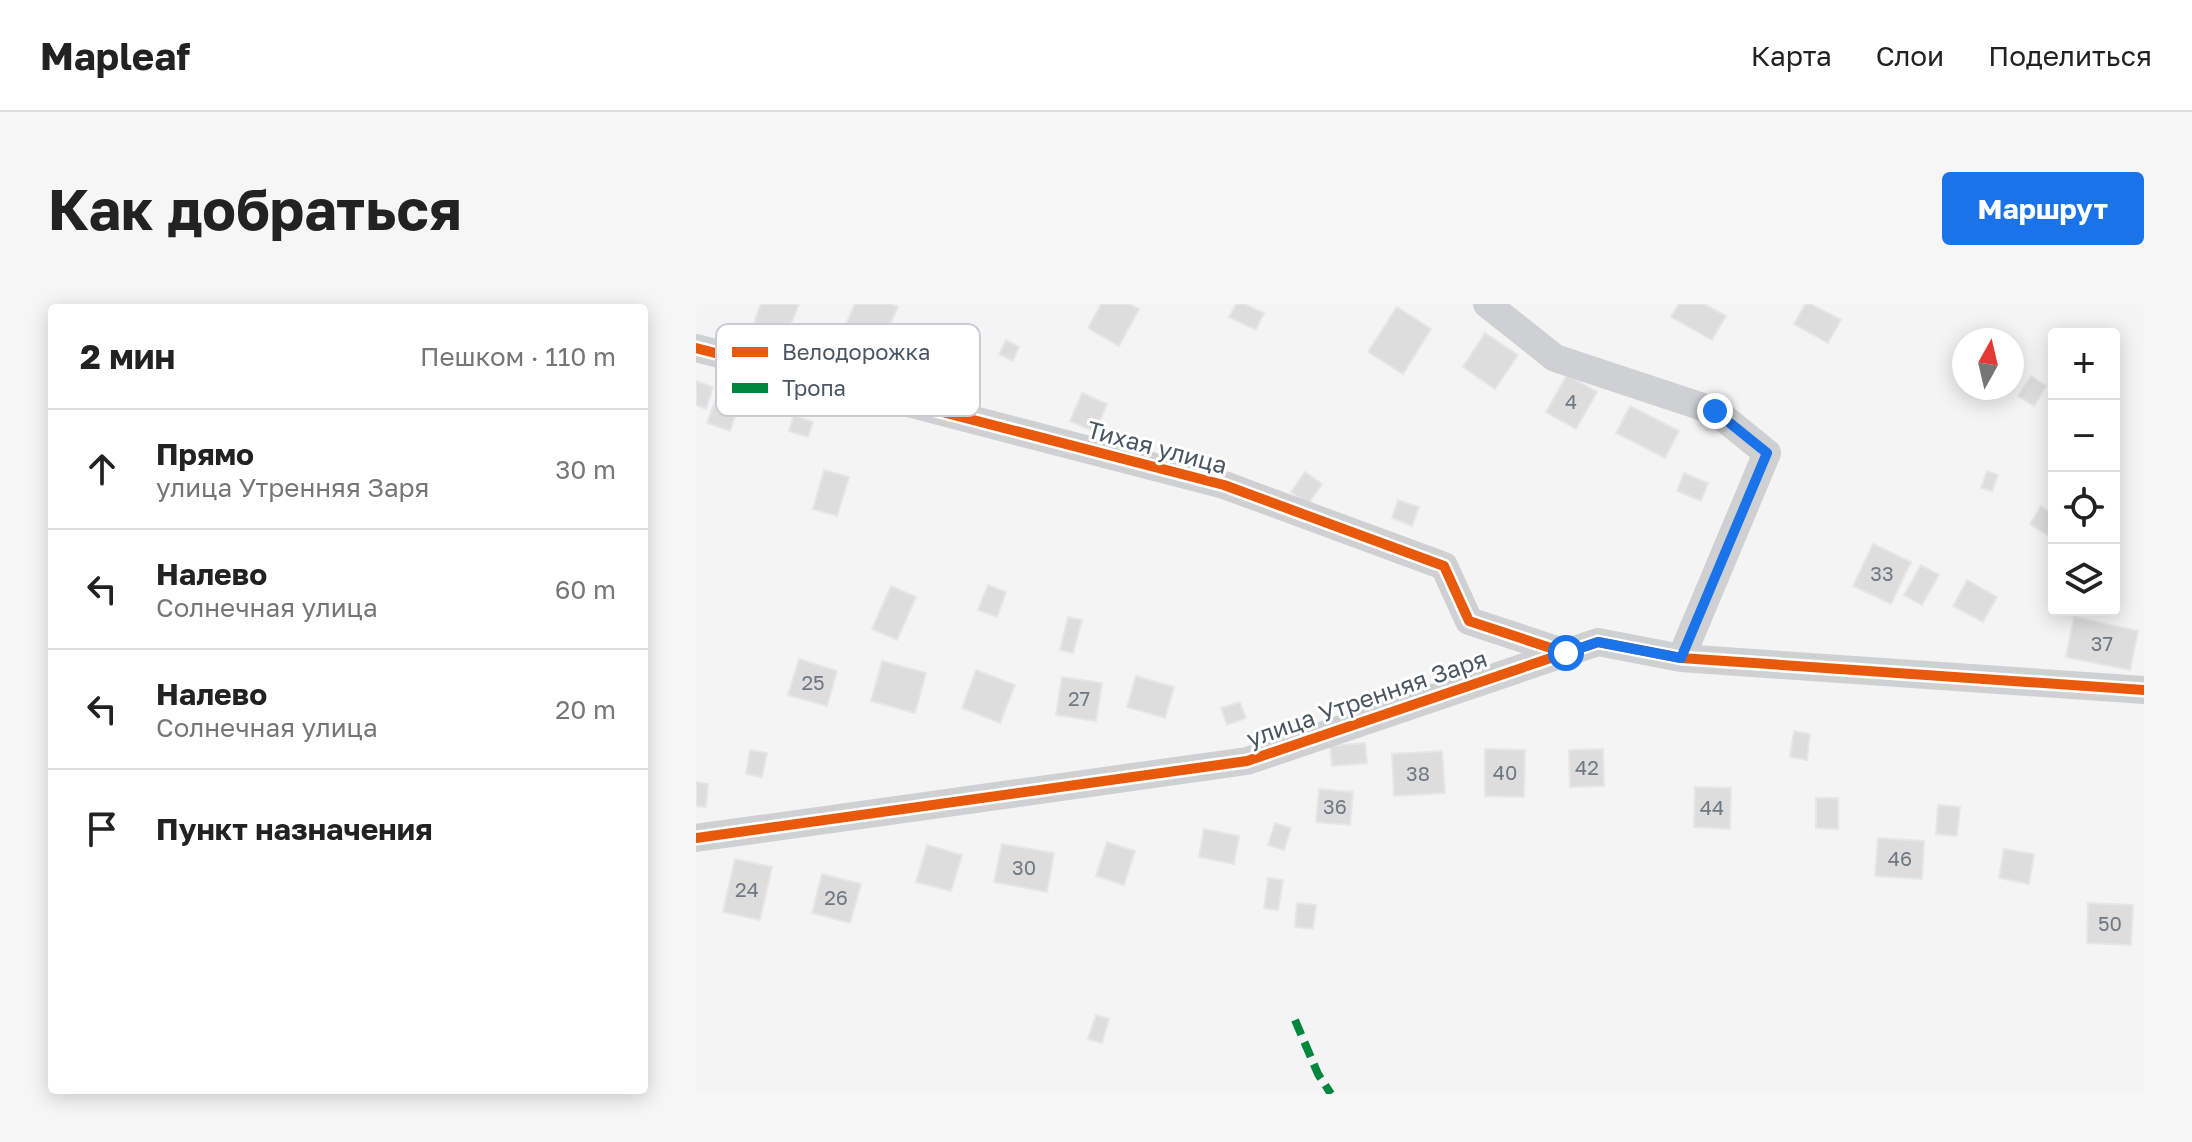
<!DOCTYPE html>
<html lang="ru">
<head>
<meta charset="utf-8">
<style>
  :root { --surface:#fff; --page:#f6f6f6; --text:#222; --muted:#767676; --line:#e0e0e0; --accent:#1a73e8 }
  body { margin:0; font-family:"Golos Text",sans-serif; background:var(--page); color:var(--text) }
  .controls { position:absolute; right:24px; top:24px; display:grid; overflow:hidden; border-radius:8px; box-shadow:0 4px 20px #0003 }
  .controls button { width:72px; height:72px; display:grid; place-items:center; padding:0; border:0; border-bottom:2px solid var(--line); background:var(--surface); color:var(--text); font:40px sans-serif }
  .compass { position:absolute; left:1256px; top:24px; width:72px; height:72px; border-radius:50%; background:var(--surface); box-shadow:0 4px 20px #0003; rotate:8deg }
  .stop { position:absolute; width:24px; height:24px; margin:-18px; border:6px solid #1a73e8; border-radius:50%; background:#fff }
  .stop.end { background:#1a73e8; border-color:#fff; box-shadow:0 2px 8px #0008 }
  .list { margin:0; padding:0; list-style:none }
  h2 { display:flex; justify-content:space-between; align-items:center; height:104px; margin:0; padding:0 32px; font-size:34px }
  h2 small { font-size:26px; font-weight:400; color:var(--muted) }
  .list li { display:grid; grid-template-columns:52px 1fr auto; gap:24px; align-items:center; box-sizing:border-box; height:120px; padding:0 32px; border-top:2px solid var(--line) }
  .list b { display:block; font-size:30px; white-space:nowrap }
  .list p { margin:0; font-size:26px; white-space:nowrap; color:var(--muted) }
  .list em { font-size:26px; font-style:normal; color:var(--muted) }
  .icon { flex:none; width:44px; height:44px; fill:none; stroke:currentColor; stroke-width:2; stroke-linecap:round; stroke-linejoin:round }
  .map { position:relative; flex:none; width:1448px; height:790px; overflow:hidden; border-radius:8px }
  header { display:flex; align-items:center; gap:48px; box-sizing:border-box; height:112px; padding:0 40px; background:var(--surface); border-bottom:2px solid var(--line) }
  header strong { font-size:38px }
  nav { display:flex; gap:44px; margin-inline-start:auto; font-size:28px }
  .intro { display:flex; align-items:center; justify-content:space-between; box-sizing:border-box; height:192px; padding:0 48px }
  h1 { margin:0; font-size:56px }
  .button { padding:20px 36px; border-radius:8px; background:var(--accent); color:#fff; font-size:28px; font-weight:700 }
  main { display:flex; gap:48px; padding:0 48px }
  aside { flex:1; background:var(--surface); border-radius:8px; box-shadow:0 4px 20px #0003 }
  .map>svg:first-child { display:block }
  .building { fill:#ddddde; stroke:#e5e6e7; stroke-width:2 }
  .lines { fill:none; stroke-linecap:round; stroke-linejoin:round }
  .street { stroke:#ced0d2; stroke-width:28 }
  .quiet { stroke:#00873e; stroke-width:8; stroke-dasharray:16 8; stroke-linecap:butt }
  .cycleway-casing { stroke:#fff; stroke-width:15 }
  .cycleway { stroke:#e8590c; stroke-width:10 }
  .route { stroke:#1a73e8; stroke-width:10 }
  .labels { text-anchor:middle; stroke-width:6; stroke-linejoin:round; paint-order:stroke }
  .number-label { font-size:20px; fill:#707881 }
  .street-label { font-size:24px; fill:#4a5661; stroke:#fff }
  .key { fill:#fff; stroke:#c9ccd0; stroke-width:2 }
  .key-label { font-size:22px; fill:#4a5661 }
</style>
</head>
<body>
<header>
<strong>Mapleaf</strong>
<nav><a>Карта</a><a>Слои</a><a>Поделиться</a></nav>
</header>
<div class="intro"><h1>Как добраться</h1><a class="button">Маршрут</a></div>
<main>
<aside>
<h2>2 мин<small>Пешком · 110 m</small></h2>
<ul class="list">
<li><svg class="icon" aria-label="ahead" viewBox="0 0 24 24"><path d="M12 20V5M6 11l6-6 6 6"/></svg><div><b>Прямо</b><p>улица Утренняя Заря</p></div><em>30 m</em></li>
<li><svg class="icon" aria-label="left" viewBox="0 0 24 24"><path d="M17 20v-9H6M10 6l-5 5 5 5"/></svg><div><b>Налево</b><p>Солнечная улица</p></div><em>60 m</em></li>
<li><svg class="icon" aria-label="left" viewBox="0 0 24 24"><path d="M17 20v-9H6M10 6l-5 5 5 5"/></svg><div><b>Налево</b><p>Солнечная улица</p></div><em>20 m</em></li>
<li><svg class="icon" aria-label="arrive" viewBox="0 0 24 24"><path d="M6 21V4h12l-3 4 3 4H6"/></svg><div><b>Пункт назначения</b></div></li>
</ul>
</aside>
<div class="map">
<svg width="1448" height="790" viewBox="0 0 1448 790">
  <rect width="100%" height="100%" fill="#f4f4f4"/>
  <path class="building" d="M65,0H103L90,33L57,21Z
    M159,0H195L202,3L181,48L145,31Z
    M405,0H433L443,5L423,42L392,24Z
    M540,0H548L568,9L560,26L533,13Z
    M983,0H1008L1030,12L1016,36L975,13Z
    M1109,0H1115L1145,16L1132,39L1098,20Z
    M701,3L735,25L707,70L672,48Z
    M789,29L822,51L799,85L767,63Z
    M310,36L323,43L317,57L303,50Z
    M871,71L901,88L880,125L850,108Z
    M1335,72L1350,82L1338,102L1322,92Z
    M0,77L17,83L10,105L0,101Z
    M25,81L47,89L34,127L11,119Z
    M386,89L411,100L399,128L374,117Z
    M934,102L983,127L969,154L920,129Z
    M98,111L117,118L112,133L93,127Z
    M128,166L153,173L141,212L117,205Z
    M1291,167L1302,171L1296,187L1285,184Z
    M609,168L626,180L612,200L595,188Z
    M988,169L1012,179L1005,197L981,187Z
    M702,196L723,203L716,222L696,214Z
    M1345,202L1358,211L1357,235L1334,220Z
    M1177,240L1215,258L1195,300L1157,282Z
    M1225,261L1243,271L1226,301L1208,291Z
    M1271,276L1301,293L1287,318L1257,302Z
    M292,281L310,288L301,313L282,306Z
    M195,282L220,293L201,336L176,325Z
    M372,313L386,316L377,349L364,346Z
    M1378,313L1442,327L1434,366L1370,353Z
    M103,355L141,367L131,402L92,391Z
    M186,357L230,369L219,409L175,397Z
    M280,366L319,381L304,419L266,404Z
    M440,372L478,383L469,414L431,403Z
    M366,373L406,379L400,417L360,411Z
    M544,398L550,414L531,421L525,404Z
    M1098,427L1114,430L1111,456L1094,453Z
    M669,439L671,459L636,462L634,442Z
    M789,445L829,446L828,493L789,492Z
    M907,445L908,482L874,483L873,446Z
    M54,446L71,449L66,473L50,470Z
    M746,447L749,489L698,492L696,450Z
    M0,478L12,480L10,503L0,502Z
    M999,483L1035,484L1034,525L998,523Z
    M623,485L657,488L654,521L620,518Z
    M1120,494H1142V525L1120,524Z
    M1242,501L1264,503L1261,532L1240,530Z
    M579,519L595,524L588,546L572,541Z
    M508,525L543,532L538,560L503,553Z
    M1182,534L1228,537L1226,575L1179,572Z
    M411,538L439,547L428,581L400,572Z
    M306,540L358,549L351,588L298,578Z
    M231,541L266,551L255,587L220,578Z
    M1308,545L1338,550L1333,580L1303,574Z
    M39,555L76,563L64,616L27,608Z
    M126,570L165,580L154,619L116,609Z
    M572,574L587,576L582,606L568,604Z
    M601,599L620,601L617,625L599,623Z
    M1392,599L1437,601L1435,641L1391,639Z
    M400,711L413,715L406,739L392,735Z"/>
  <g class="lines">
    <path class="street" d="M791,0L859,54L1019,107L1071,149L985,354
      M0,44L528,181L748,262L773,317L870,349
      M0,534L551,457L902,338L985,354L1448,386"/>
    <path class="quiet" d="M599,716L622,770L635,790"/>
    <g class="cycleway-casing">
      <path id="cycleway" d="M0,44L528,181L748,262L773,317L870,349
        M0,534L551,457L902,338L985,354L1448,386"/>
    </g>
    <use href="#cycleway" class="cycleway"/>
  </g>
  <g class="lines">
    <path class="route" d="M870,349L902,338L985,354L1071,149L1019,107"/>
  </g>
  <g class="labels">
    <g class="number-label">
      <text x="875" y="105">4</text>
      <text x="1186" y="277">33</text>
      <text x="1406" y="347">37</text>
      <text x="117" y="386">25</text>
      <text x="383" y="402">27</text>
      <text x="891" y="471">42</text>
      <text x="809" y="476">40</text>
      <text x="722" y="477">38</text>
      <text x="639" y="510">36</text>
      <text x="1016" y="511">44</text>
      <text x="1204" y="562">46</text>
      <text x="328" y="571">30</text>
      <text x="51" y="593">24</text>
      <text x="140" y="601">26</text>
      <text x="1414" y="627">50</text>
    </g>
    <g class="street-label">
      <text transform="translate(461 144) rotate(15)" y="8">Тихая улица</text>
      <text transform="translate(671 395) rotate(-19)" y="8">улица Утренняя Заря</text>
    </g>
  </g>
  <rect x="20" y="20" width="264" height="92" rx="12" class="key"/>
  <rect x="36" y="43" width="36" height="10" fill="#e8590c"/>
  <rect x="36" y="79" width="36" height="10" fill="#00873e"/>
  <g class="key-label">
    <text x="86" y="56">Велодорожка</text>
    <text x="86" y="92">Тропа</text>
  </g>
</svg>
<div class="controls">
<button>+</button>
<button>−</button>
<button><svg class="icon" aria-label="locate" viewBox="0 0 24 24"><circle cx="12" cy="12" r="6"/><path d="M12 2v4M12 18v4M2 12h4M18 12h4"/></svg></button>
<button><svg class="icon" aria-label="layers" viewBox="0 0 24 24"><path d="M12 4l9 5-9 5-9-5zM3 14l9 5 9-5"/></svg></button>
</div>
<svg class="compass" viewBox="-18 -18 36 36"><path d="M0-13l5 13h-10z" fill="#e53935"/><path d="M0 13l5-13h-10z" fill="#767676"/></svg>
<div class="stop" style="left:870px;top:349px"></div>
<div class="stop end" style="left:1019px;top:107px"></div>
</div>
</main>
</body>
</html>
